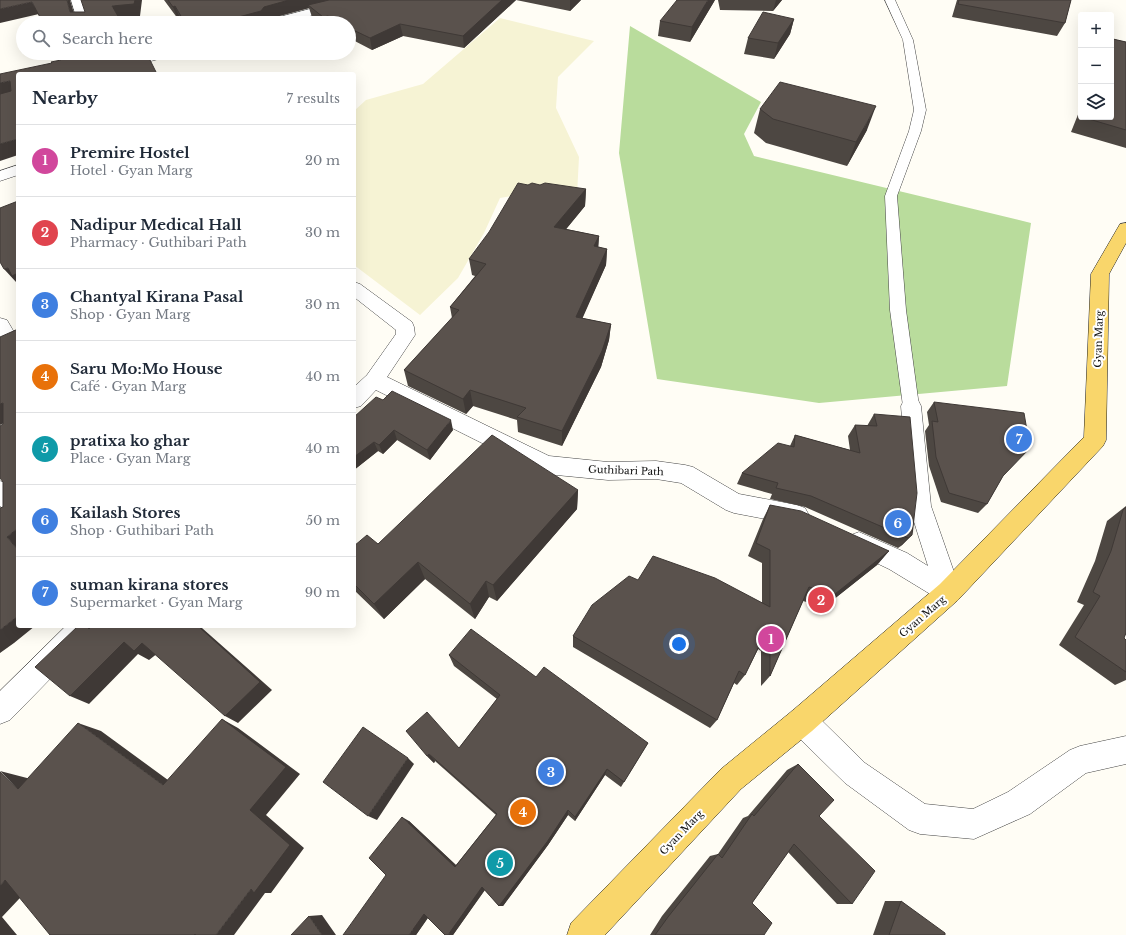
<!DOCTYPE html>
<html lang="en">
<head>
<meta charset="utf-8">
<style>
  :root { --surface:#fff; --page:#f2f2f3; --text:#1f2937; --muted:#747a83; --line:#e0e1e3; --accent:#b45309 }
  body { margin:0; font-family:"Libre Baskerville",serif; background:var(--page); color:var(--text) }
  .controls { position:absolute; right:12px; top:12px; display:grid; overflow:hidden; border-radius:4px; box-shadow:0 4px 16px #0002 }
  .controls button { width:36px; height:36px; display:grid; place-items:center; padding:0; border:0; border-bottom:1px solid var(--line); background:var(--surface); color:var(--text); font:20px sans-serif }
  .you { position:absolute; left:679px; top:644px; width:14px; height:14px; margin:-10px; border:3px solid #fff; border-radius:50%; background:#1a73e8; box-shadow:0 0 0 6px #1a73e833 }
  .badge { display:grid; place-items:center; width:26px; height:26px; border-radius:50%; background:var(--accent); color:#fff; font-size:13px; font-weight:700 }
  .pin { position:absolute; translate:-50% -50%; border:2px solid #fff; box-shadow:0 1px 4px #0006 }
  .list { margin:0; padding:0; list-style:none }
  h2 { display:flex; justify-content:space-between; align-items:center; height:52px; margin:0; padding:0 16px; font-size:17px }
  h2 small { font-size:13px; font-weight:400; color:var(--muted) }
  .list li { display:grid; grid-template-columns:26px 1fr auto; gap:12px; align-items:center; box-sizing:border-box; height:72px; padding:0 16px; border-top:1px solid var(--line) }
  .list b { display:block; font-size:15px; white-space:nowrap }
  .list p { margin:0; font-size:13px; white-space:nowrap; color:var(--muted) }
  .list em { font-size:13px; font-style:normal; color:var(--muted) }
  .icon { flex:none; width:22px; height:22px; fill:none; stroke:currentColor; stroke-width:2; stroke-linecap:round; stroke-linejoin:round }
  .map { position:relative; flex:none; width:1126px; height:935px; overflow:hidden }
  .search { position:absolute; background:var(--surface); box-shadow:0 4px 16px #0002; left:16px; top:16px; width:340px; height:44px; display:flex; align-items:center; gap:10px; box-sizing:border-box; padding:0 14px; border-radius:22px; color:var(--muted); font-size:15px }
  .panel { position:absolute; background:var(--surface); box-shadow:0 4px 16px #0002; left:16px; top:72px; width:340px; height:556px; border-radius:4px }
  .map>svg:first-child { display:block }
  .farmland { fill:#f6f3d4 }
  .forest { fill:#b9dc9c }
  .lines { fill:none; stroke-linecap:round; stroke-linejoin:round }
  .lane-casing { stroke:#444; stroke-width:1 }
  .street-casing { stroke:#444; stroke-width:1 }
  .primary-casing { stroke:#222; stroke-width:1 }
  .lane { fill:#fff; fill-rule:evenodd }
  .street { fill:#fff; fill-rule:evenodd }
  .primary { fill:#f9d66b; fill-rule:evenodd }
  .wall { fill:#4d4742 }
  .shaded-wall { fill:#3f3936 }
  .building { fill:#5a524d; stroke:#3f3936 }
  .labels { text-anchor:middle; stroke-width:4; stroke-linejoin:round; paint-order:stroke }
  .street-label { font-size:10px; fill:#111; stroke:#fff }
</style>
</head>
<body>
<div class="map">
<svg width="1126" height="935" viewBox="0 0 1126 935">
  <rect width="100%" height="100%" fill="#fffdf5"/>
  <path class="farmland" d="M500,18L594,41L558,77L556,108L579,157L577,195H517L500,198L484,233L458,278L420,315L354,265V111L366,100L423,84Z"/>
  <path class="forest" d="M630,26L761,102L744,134L754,156L1031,223L1007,386L819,403L657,379L619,153Z"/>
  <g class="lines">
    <g class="lane-casing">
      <path id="lane" d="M885,0H895L913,40L926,110L921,131L897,196L906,310L919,406L917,411L911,413L905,411L903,406L890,310L885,196L909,131L914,110L903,40Z"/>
    </g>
    <g class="street-casing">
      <path id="street" d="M71,0H83L90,23H78Z
        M344,0H367L365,2L338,8L285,23H266L268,20Z
        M152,53H172L170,56L151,61L118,64L114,63L112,60L114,57L118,56Z
        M18,165V175L0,181V171Z
        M354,282L360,284L412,322L414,327L415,335L387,377L549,456L608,462L656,461L685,465L693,467L739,494L797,505L805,508L809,515L805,522L797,525L734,513L726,510L681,483L656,479L608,480L546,474L538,471L376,390L361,406L354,408V387L367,375L396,334V330L354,297Z
        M0,318L7,320L14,332L7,346L0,348Z
        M911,398L918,400L921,406L931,506L961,592L958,600L949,604L940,600L889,569L851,551L847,543L851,535L859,532L907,553L928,566L909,506L901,406L904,400Z
        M0,481L8,484L18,494V519L10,516L0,506Z
        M66,626H97L93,635L10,720L0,724V691Z
        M802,707L812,711L865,763L925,804L973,809L1008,792L1070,750L1080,746L1126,736V764L1086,773L1030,814L974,839L920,834L909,830L845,783L792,731L788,721L792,711Z"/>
    </g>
    <g class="primary-casing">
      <path id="primary" d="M1126,223V243L1109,274L1106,440L1103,446L958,600L812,731L741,789L605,935H567L571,923L721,769L792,711L940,584L1084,437L1091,274L1120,224Z"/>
    </g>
    <use href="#lane" class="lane"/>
    <use href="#street" class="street"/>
    <use href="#primary" class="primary"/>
  </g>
  <path class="wall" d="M164,0H581L570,11L516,0L464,48L403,36L372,50L349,38V23H319L312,17L309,8L268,19L264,23H183L180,18L178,19Z
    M715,0L690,42L658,36L660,21Z
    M718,0H782L773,11L720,10Z
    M957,0H1071L1065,23L1057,36L952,17Z
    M794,19L790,34L774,59L744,54L748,38Z
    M1113,39L1126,42V148L1071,132L1081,107V117H1111V43Z
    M760,109L867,130L847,166L766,143L754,133Z
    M540,185L586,189L585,206L566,229L599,236L598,247L607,249L606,265L582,318L611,324L609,340L601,367L562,446L518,432L517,420L473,406L466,414L408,386L404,370L452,318L450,307L475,276L472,275L469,259Z
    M383,400L453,430L430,460L397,440L383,454L378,451L354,470V417Z
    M934,402L1003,476L987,504L978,513L941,502L929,466L925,431L929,425L927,412Z
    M874,414L912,535L902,545L898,548L805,507L770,499L772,494L737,484L742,473L790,446L795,435L850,450L848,436L855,425L867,426Z
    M578,490L577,509L497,601L489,597L475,619L425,579L384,619L354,590V546L378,544Z
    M770,505L889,551L877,565L824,607L803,601L770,676L761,686V651L758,649L745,675L737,685L734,683L717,720L710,728L573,647V636L638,580L762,603V563L748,556L763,519Z
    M1126,506V633L1124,638L1126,640V680L1115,685L1059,645L1084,605L1077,602L1095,561L1107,521Z
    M449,655L536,677L648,743L621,787L605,775L575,821L568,815L548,845L503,906H499L485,890L453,935L428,918L416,935L386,875L409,821L456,865L496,815L435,761L434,763L427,756L459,748L497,699L454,666Z
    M798,764L819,816L852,904H837L788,852L752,903L764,935H650L662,916L710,856L718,854L743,818L748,816L787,770Z
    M885,901H901L945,935H873Z"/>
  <path class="shaded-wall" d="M67,0H70L77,23L70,12Z
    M135,0H142L140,16L118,18L112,6Z
    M289,0H338L308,5L309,8L268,19L264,23H220V22L264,7Z
    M502,0H516L464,48L463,36Z
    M570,0H581L570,11Z
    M708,0H715L690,42L692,27Z
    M776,0H782L773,11Z
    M32,2L39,14L0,23V9Z
    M175,6L180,18L178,19L173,7Z
    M328,16L330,23H324L323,17Z
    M217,19L219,23H198Z
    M794,19L790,34L774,59L778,43Z
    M400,24L403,36L372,50L370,38Z
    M10,81L18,92L0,98V83Z
    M876,106L867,130L847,166L856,142Z
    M18,139V155L0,161V144Z
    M586,189L585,206L554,244V227Z
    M599,236L598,252L594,246Z
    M607,249L606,265L576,333V317Z
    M8,268L18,273V283L17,281L16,282L4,269Z
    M611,324L609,340L601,367L562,446V431Z
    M470,390L473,406L466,414L463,399Z
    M3,403L18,416L0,425V404Z
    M451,420L453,430L430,460L427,450Z
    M394,430L397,440L383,454L379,445Z
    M374,442L378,451L354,470V457Z
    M578,490L577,509L497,601L493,585Z
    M18,528V550L7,537Z
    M912,535L902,545L898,548L908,538Z
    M889,551L877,565L824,607L835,594Z
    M418,562L425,579L384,619L374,604Z
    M486,581L489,597L475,619L470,604Z
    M18,616V626H35L14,643L0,653V630Z
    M198,626H204L202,628L272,690L238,723L225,716Z
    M124,642L142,643L158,653L149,660L138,654L89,704L70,696Z
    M222,719L238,728L300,774L266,815L304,848L271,893H265L234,935H216L251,889L250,810Z
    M78,723L101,731L183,791L163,785Z
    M429,754L435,761L434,763L427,756Z
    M408,758L414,764L377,820L368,816Z
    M607,769L605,775L575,821V817Z
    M0,771L27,778L45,795L18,789Z
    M568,810V815L548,845L503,906H499Z
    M402,817L409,821L460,869L455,867Z
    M5,880L35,882L2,917L17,935H0V886Z
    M482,887L486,888L453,935H448Z
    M431,913L416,935H409L424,914Z
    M322,915L336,935H322L309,916Z"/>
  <path class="building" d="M0,0H67L70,12H85L81,0H135L134,4L112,6L122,23H43L32,2L0,9Z
    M168,0H289L264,7L261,11L220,22L217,19L198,23H185L175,6L173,7Z
    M329,0H502L463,36L400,24L370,38L349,28V23H339L334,20L328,16L323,17L308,5Z
    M677,0H708L692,27L660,21Z
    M959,0H1071L1065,23L958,4Z
    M763,12L794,19L778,43L748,38Z
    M1113,39L1126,42V130L1082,117H1111V45Z
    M58,53H85L89,54L105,53H142L144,57L148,56L157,74H18V139L0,144V94L11,91L10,81L0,83V74L52,63L51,62L61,60Z
    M780,82L876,106L856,142L773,119L760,109Z
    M518,183L528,185L532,183L540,185L545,183L586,189L554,227L599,236L594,246L607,249L576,317L611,324L602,351L562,431L517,417L526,408L470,390L463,399L404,370L459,310L450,307L486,264L469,259L489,232Z
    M18,201V273L12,276L8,268L4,269L0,262V208Z
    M18,329V528L7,537L18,550V616L0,630V508L3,507V482L0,478V426L3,424V403L0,404V337Z
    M392,391L451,420L427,450L394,430L379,445L374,442L354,457V417L376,397L383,400Z
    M934,402L1024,413L1030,448L1003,476L987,504L949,493L936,457L932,421L938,422Z
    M874,414L910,417L917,493L912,535L908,538L811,496L776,488L778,483L742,473L778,443L794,447L795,435L860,453L855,425L877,426Z
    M492,435L578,490L493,585L486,581L470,604L418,562L374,604L354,584V546L367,535L378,544Z
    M770,505L801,511L889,551L835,594L809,587L770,676V640L764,636L745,675L739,671L717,720L573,636L592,605L629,576L638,580L653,556L715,578L770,607V550L756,543Z
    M1126,507V633L1124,638L1126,640V672L1075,637L1100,596L1093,592L1111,551L1123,510Z
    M78,626H86L89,629L92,626H198L260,682L225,716L142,643L134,651L124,642L70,696L35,667Z
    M471,629L536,677L544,667L648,743L624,782L607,769L575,817L568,810L547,842L499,906L482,887L448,935H445L424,914L409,935H343L386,875L369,858L402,817L455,867L497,814L429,754L427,756L406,731L427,712L459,748L500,695L449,655Z
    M222,719L286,767L250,810L290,845L254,893L251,889L216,935H196L195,934L194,935H50L5,880L0,886V772L18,789L78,723L163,785Z
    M363,727L408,758L368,816L323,782Z
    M798,764L834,800L819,816L875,871L852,904L794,844L752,903L772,923L764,935H655L668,917L718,854L722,858L752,814L754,816Z
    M901,901L945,933V935H889Z
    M309,916L322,935H291Z"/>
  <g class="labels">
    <g class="street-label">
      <text transform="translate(1098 339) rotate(-88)" y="4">Gyan Marg</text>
      <text transform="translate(626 470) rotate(2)" y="4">Guthibari Path</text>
      <text transform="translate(922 616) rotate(-41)" y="4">Gyan Marg</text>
      <text transform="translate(681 832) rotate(-46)" y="4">Gyan Marg</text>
    </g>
  </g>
</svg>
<div class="controls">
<button>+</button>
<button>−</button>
<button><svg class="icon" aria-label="layers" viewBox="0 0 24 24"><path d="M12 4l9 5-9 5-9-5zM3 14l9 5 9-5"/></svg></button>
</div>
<div class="you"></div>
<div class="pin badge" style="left:771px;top:639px;background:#d1479c">1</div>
<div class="pin badge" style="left:821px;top:600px;background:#e0444e">2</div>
<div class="pin badge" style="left:551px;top:772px;background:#3f7fe0">3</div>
<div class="pin badge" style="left:523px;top:812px;background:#e8710a">4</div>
<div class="pin badge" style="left:500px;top:863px;background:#0f9aa8">5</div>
<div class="pin badge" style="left:898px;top:523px;background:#3f7fe0">6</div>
<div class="pin badge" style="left:1019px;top:439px;background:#3f7fe0">7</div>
<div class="search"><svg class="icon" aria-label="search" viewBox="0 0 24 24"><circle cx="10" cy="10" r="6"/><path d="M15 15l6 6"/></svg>Search here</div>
<section class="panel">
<h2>Nearby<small>7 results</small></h2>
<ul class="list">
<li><span class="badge" style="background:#d1479c">1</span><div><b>Premire Hostel</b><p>Hotel · Gyan Marg</p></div><em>20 m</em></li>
<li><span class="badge" style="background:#e0444e">2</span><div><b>Nadipur Medical Hall</b><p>Pharmacy · Guthibari Path</p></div><em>30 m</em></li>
<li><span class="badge" style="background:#3f7fe0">3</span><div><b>Chantyal Kirana Pasal</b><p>Shop · Gyan Marg</p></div><em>30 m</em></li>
<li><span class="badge" style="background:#e8710a">4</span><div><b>Saru Mo:Mo House</b><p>Café · Gyan Marg</p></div><em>40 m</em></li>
<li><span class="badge" style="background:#0f9aa8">5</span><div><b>pratixa ko ghar</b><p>Place · Gyan Marg</p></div><em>40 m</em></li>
<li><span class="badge" style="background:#3f7fe0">6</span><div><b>Kailash Stores</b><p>Shop · Guthibari Path</p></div><em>50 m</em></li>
<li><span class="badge" style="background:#3f7fe0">7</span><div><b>suman kirana stores</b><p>Supermarket · Gyan Marg</p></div><em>90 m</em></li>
</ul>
</section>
</div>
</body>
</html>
